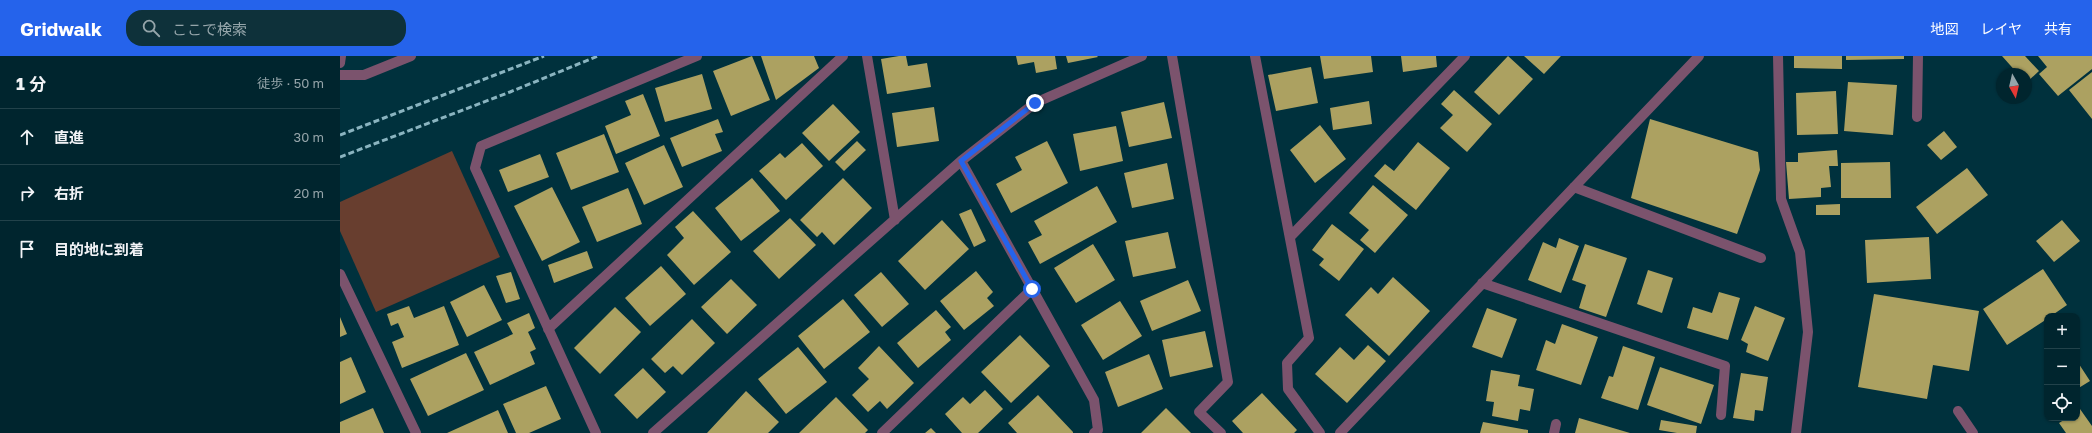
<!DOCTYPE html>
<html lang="ja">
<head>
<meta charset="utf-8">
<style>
  :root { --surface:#00252e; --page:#0e313a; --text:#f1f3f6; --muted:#95a5aa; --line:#22424a; --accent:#2563eb }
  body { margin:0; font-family:"Golos Text","Noto Sans JP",sans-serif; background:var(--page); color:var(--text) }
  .controls { position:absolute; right:12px; bottom:12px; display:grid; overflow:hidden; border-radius:8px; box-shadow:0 1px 3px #0004 }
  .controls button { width:36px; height:36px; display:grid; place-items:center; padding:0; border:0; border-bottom:1px solid var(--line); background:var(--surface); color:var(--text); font:20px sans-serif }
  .compass { position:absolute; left:1656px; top:12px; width:36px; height:36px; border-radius:50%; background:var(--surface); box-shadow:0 1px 3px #0004; rotate:172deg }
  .stop { position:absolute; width:12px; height:12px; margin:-9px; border:3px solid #2563eb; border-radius:50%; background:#fff }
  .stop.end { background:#2563eb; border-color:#fff; box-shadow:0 1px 4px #0008 }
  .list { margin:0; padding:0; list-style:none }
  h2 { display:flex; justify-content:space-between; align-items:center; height:52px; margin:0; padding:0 16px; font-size:17px }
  h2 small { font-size:13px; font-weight:400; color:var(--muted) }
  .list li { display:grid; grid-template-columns:26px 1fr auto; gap:12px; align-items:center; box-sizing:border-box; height:56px; padding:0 16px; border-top:1px solid var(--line) }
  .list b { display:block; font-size:15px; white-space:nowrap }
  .list em { font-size:13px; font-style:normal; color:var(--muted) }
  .icon { flex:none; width:22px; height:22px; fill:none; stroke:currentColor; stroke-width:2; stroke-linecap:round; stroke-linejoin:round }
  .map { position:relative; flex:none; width:1752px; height:377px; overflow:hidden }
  header { display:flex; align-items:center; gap:24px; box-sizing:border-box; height:56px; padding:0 20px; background:var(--accent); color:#fff }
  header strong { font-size:19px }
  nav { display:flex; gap:22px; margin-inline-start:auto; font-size:14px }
  .search { width:280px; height:36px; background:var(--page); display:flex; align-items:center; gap:10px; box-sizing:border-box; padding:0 14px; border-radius:16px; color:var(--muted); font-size:15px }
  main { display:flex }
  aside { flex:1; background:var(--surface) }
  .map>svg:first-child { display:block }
  .green { fill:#683e2f }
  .building { fill:#aca161 }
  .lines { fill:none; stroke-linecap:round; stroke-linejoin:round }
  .lane { stroke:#7b536d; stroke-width:10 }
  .street { stroke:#7b536d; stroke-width:10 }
  .rail { stroke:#8ab4c0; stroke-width:3; stroke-dasharray:6 3; stroke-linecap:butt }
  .route { stroke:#2563eb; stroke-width:5 }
</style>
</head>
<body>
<header>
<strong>Gridwalk</strong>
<div class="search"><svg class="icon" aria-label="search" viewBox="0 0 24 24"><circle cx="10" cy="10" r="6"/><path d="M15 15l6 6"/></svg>ここで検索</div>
<nav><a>地図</a><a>レイヤ</a><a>共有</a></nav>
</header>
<main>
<aside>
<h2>1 分<small>徒歩 · 50 m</small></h2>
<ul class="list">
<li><svg class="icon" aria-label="ahead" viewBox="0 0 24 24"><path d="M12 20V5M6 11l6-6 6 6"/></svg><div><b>直進</b></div><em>30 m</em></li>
<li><svg class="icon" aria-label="right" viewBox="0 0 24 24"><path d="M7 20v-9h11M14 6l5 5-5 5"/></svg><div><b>右折</b></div><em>20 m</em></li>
<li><svg class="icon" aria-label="arrive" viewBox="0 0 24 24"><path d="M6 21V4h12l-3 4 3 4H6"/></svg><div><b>目的地に到着</b></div></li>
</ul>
</aside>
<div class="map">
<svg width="1752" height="377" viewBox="0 0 1752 377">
  <rect width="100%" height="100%" fill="#00313d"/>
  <path class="green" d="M112,95L160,201L36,256L0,175V146Z"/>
  <path class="building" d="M412,0L430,44L391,60L373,15Z
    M421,0H474L479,12L436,44Z
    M559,0H566L568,10L587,7L591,31L547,38L541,3Z
    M676,0H715L717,13L696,17L694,6L678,9Z
    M726,0H757L758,1L728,7Z
    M980,0H1031L1033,16L984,23Z
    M1061,0H1096L1097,11L1063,16Z
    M1168,0L1193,23L1159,59L1134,36Z
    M1184,0H1221L1204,18Z
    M1454,0H1502V13L1454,12Z
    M1506,0H1564V3L1506,4Z
    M1662,0H1685L1699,15L1686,27V18H1678Z
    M1698,0H1752V13L1718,40L1699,18L1707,11Z
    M971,11L978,47L936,55L928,19Z
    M1752,16V63L1729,34Z
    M362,18L372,53L325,66L315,32Z
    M1508,26L1557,29L1553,79L1504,75Z
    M1114,34L1152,68L1127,96L1100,72L1113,59L1101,48Z
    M1496,35L1498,78L1457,79L1456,37Z
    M303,38L320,80L276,98L265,70L291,59L285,45Z
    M1029,45L1032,68L993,74L990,52Z
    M824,46L832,82L789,91L781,56Z
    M493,48L520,76L489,105L462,77Z
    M594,51L599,85L557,91L552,57Z
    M378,63L383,76L375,78L382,95L342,111L330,82Z
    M1310,63L1418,96L1420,114L1397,178L1291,142Z
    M980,69L1006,103L975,127L950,94Z
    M776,70L783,105L740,115L733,78Z
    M1604,75L1617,91L1601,104L1587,89Z
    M264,78L279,116L231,134L216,97Z
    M517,85L526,94L504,115L495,106Z
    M707,85L728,127L671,157L656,128L682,114L675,101Z
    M1078,86L1110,112L1076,154L1034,120L1045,108L1054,115Z
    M462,87L483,110L446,144L419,115L440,97L445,102Z
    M324,89L343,131L304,149L285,107Z
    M1497,94L1498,110H1489L1491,131L1481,132V141L1449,143L1446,106H1458V97Z
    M200,98L209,121L168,136L159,114Z
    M1550,106L1551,142H1501V107Z
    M827,107L834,143L792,152L784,117Z
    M1627,112L1648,139L1597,178L1576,151Z
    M412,122L440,155L401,185L375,152Z
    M503,122L532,152L494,189L482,176L477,181L460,164Z
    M1033,129L1068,159L1035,197L1020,184L1029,174L1009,157Z
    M757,130L777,166L700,208L688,186L702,179L694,165Z
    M212,131L240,186L202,205L174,150Z
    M288,132L302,168L257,186L242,151Z
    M1500,148V159H1476V149Z
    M631,153L646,185L634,191L619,158Z
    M353,155L391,196L354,229L327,199L344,182L335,171Z
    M450,162L476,189L439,223L413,195Z
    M602,164L629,193L585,234L558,205Z
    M1722,164L1740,185L1714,206L1696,185Z
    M992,168L1024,193L999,225L979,209L984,203L972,194Z
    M828,176L836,212L793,221L785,185Z
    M1589,181L1591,223L1527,227L1525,184Z
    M1219,182L1239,190L1221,237L1188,224L1203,186L1216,192Z
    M753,188L775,224L736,247L714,212Z
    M1245,188L1287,202L1266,261L1239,252L1246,229L1232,224Z
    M247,195L253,212L214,227L208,209Z
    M321,210L346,238L310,270L285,242Z
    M1703,213L1727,249L1711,260H1707V263L1667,289L1643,253Z
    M1308,214L1333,222L1322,257L1297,248Z
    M636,215L653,236L647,242L654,250L624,274L600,245Z
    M171,216L180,243L166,247L156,220Z
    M541,216L569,248L542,271L514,239Z
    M1053,221L1090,255L1049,300L1005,259L1031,231L1038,238Z
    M391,223L417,249L387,278L361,251Z
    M848,224L861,255L812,275L800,245Z
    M144,229L162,264L127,281L110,246Z
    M1379,236L1400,242L1388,284L1347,272L1353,251L1372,257Z
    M1534,238L1639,255L1629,315L1593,309L1587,343L1518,331Z
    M503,243L530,276L484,313L458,280Z
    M780,245L802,280L763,304L741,269Z
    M69,250L74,262L104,250L119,289L62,312L52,286L64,281L58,267L51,270L47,258Z
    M1415,250L1445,262L1428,305L1406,296L1408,288L1401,284Z
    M275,251L301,276L260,318L234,292Z
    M1147,252L1177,263L1162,302L1132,291Z
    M596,254L611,271L605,276L611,284L578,312L557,287Z
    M189,257L195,272L188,276L196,293L190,296L195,308L150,329L134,296L173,278L167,267Z
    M0,261L7,278L0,281Z
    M352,263L375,287L342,319L333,310L325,317L311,303Z
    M1222,268L1258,281L1241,329L1196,314L1206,284L1215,288Z
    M865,275L873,311L830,321L822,284Z
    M680,279L710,310L671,347L641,316Z
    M1028,289L1046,305L1007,347L975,318L1000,291L1014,304Z
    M539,290L574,327L547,353L540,345L528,356L512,339L529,323L518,312Z
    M1283,290L1315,301L1298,354L1261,342L1269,320L1273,321Z
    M458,291L487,326L446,358L418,323Z
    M126,297L144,334L88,360L70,323Z
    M809,298L823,333L778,351L765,316Z
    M11,301L26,336L0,348V306Z
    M1737,305L1750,325L1737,333Z
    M1320,311L1374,329L1361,368L1307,349Z
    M303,312L326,336L297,363L274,339Z
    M1151,314L1180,319L1178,330L1194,333L1190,355L1180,353L1178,365L1152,360L1154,346L1146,345Z
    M1401,317L1428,321L1423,355L1415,354L1414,365L1393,362Z
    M206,330L221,363L189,377H176L163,348Z
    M645,334L663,353L638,377H622L605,358L623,341L630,348Z
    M406,335L439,366L428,377H367Z
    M922,337L957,374L954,377H903L892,365Z
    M698,339L733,376V377H677L668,367Z
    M496,341L528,374L525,377H459Z
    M33,352L44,377H0V366Z
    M826,352L851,377H801Z
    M1740,353L1752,370V377H1726L1719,367L1727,362H1737V356Z
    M158,354L168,377H107Z
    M1239,362L1290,377H1235Z
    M1321,364L1357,370L1356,377H1337L1319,374Z
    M1143,366L1188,374V377H1140Z
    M591,372L596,377H585Z"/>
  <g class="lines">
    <path class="lane" d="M1577,61L1578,0"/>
    <path class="street" d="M527,0L555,164
      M832,0L888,326L859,356L881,377
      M915,0L969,282L947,307L948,333L980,377
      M1438,0L1441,143L1460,196L1468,276L1456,377
      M0,7L1,0
      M0,19H24L71,0
      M621,105L695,47L802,0
      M1234,131L1421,202
      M950,181L1125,0
      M0,218L76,377
      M1142,227L1385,310L1381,359
      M208,273L503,0
      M1618,355L1633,377
      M256,377L135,112L141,90L357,0
      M313,377L621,105L754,344L758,374L754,377
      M542,377L692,233
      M1000,377L1359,0
      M1214,377L1216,368"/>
    <path class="rail" d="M0,79L204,0
      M0,101L170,36L258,0"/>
  </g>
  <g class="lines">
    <path class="route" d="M692,233L621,105L695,47"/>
  </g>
</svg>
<div class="controls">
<button>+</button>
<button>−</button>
<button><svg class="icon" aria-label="locate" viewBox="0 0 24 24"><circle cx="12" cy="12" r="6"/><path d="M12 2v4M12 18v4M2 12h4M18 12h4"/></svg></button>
</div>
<svg class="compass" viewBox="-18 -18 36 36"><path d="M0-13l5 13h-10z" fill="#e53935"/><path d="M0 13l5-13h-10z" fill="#95a5aa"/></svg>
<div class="stop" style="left:692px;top:233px"></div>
<div class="stop end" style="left:695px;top:47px"></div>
</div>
</main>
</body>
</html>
